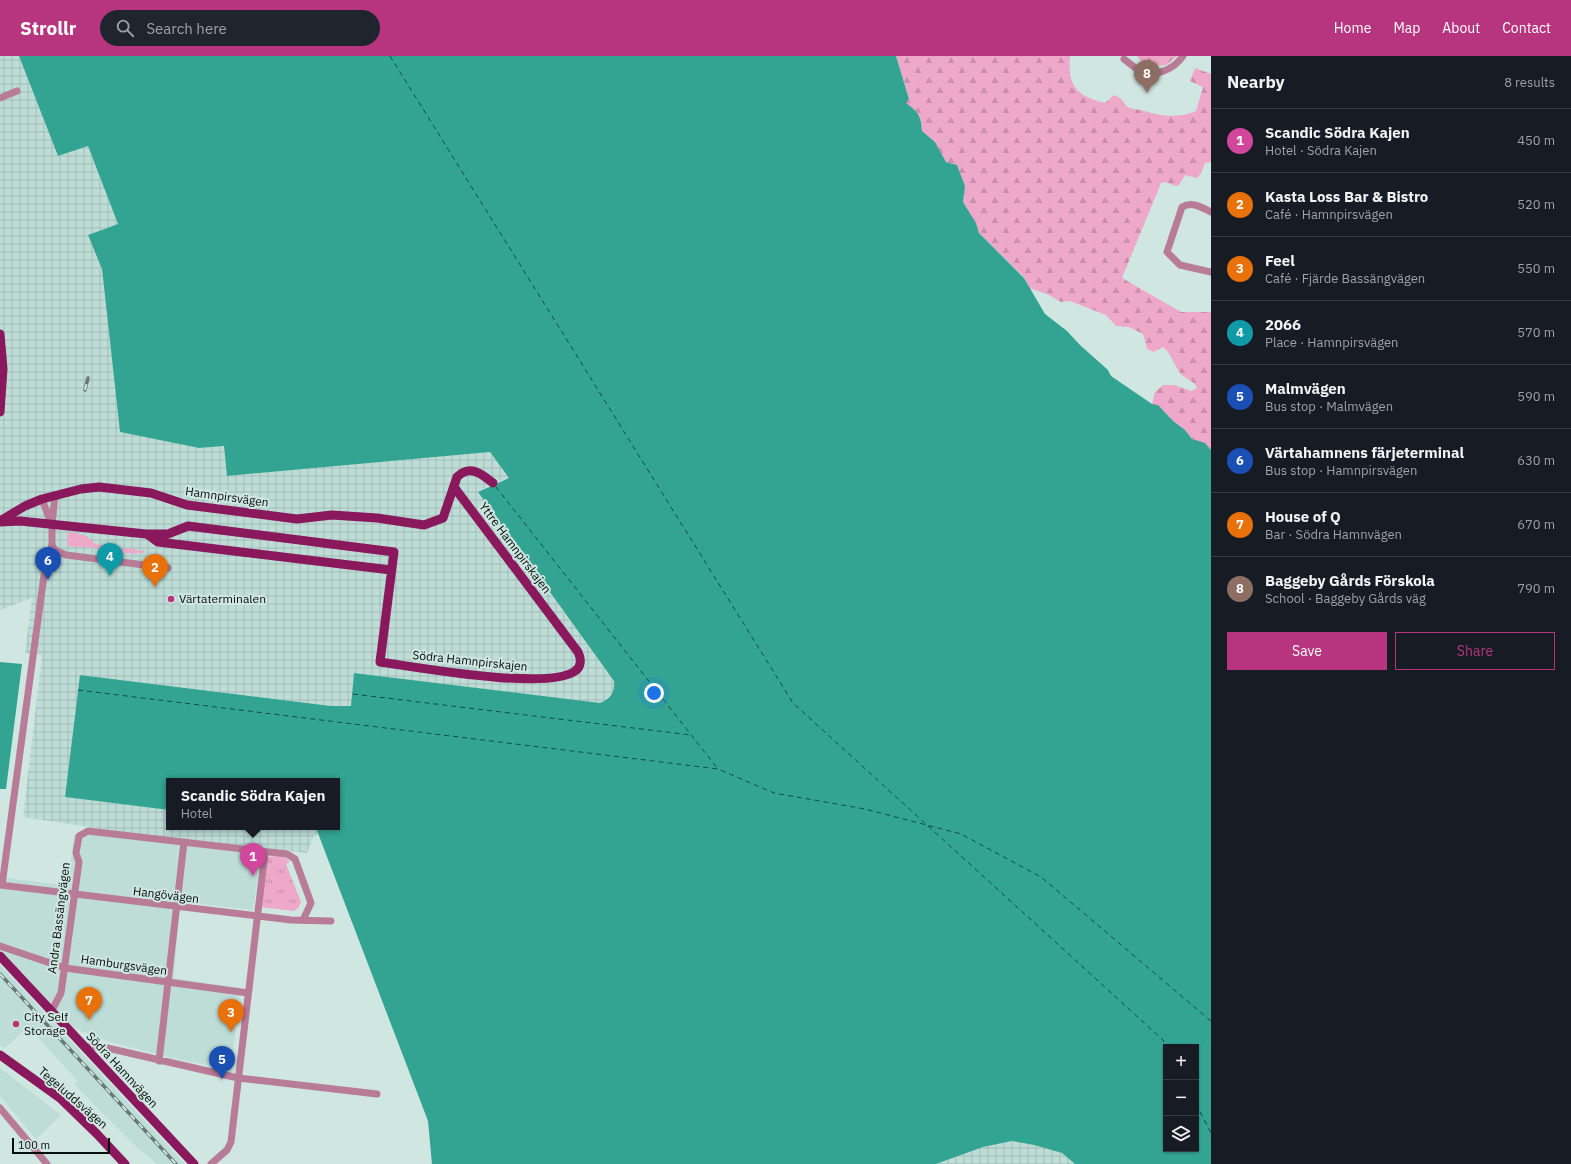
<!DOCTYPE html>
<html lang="en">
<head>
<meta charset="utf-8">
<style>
  :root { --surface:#171b24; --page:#20242c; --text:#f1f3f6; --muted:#9ea1a6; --line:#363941; --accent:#b7357f }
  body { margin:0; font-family:"IBM Plex Sans",sans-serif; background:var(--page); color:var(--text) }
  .controls { position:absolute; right:12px; bottom:12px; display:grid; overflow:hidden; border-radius:0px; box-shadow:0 1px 3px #0004 }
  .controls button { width:36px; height:36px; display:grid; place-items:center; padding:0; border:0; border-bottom:1px solid var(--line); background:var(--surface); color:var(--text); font:20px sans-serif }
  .scale { position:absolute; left:12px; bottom:10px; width:98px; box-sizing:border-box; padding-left:4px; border:2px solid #060e0c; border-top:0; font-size:11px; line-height:14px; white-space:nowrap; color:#060e0c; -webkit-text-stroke:3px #d0e6e1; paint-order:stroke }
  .you { position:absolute; left:654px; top:637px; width:14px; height:14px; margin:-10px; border:3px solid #fff; border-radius:50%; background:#1a73e8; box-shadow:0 0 0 6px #1a73e833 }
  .badge { display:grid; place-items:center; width:26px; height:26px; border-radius:50%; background:var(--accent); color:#fff; font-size:13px; font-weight:700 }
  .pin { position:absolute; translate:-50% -33px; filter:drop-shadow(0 1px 2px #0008) }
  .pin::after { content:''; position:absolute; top:21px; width:14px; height:12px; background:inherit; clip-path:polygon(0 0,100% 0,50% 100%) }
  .popup { position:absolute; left:166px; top:722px; width:174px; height:52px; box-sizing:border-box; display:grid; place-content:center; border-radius:0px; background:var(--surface); filter:drop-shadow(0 1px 3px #0005); font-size:13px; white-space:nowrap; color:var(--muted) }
  .popup b { font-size:15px; color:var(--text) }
  .popup::after { content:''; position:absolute; left:50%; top:100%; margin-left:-8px; border:8px solid transparent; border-top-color:var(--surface) }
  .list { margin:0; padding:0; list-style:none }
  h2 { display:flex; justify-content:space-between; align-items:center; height:52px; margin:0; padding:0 16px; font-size:17px }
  h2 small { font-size:13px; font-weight:400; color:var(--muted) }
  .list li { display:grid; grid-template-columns:26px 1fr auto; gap:12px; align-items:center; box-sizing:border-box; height:64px; padding:0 16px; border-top:1px solid var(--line) }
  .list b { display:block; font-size:15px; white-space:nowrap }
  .list p { margin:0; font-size:13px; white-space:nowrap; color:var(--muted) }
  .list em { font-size:13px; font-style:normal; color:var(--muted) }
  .actions { display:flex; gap:8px; padding:12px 16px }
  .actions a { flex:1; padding:9px 0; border:1px solid var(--accent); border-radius:0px; text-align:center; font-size:14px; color:var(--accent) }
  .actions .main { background:var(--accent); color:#fff }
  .icon { flex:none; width:22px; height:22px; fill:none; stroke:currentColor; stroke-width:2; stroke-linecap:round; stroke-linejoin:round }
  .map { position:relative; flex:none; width:1211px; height:1108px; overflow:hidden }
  header { display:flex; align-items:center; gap:24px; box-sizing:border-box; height:56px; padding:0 20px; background:var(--accent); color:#fff }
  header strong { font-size:19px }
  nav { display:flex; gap:22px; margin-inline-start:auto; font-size:14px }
  .search { width:280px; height:36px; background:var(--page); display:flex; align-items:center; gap:10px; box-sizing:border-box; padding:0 14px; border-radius:22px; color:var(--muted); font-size:15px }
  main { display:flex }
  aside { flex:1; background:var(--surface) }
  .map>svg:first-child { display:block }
  .built { fill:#bdddd6 }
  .industrial { fill:url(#industrial-grid) }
  .grass { fill:#eea8c9 }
  .forest { fill:url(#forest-firs) }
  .park { fill:url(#park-tufts) }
  .water { fill:#34a492; fill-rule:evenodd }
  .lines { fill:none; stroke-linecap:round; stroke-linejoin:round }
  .ferry { stroke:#0f4e45; stroke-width:1; stroke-dasharray:5 4; stroke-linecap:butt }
  .minor { stroke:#b87b98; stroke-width:7 }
  .major { stroke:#89185c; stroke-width:9 }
  .rail-casing { stroke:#697874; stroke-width:3.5 }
  .rail { stroke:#d0e6e1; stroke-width:2; stroke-dasharray:6; stroke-linecap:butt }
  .poi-dot { fill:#b7357f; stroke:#d0e6e1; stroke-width:1.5 }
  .labels { text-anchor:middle; stroke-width:4; stroke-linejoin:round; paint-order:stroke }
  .street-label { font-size:12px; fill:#060e0c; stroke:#d0e6e1 }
  .poi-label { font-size:12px; fill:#060e0c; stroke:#d0e6e1; text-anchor:start }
</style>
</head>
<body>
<header>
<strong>Strollr</strong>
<div class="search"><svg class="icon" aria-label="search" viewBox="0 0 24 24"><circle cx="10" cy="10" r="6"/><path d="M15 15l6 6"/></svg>Search here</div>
<nav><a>Home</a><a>Map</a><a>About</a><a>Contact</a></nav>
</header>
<main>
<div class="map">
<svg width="1211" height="1108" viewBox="0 0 1211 1108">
  <defs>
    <pattern id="industrial-grid" width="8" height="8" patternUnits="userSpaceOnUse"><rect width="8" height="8" fill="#bdddd6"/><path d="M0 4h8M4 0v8" fill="none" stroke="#a1bcb6"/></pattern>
    <pattern id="forest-firs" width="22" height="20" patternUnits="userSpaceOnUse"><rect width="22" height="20" fill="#eea8c9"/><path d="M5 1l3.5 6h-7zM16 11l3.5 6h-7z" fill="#cb8fab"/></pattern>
    <pattern id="park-tufts" width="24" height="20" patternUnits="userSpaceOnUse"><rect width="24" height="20" fill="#eea8c9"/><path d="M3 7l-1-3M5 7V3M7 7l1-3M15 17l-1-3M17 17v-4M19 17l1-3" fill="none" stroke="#cb8fab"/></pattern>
  </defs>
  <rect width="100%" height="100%" fill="#d0e6e1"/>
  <path class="built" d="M89,771L262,791L253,854L184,846L179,858L174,922L240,932L231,1014L167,1001L107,985L74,972L0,894V821L68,830L74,780Z
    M0,909L185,1108H157L132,1087L74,1028L78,1025L28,971L5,992L0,990Z
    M0,1012L61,1059L36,1083L0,1040Z"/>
  <path class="industrial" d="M0,0H19L58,100L88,90L118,168L88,179L102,213L120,376L199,392L224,390L228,420L490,396L509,422L493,427L478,436L614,625L615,634L607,645L600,647L583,646L354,617L352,650H331L80,619L65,741L169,754V771H307L316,772L318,778L314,780L307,797L89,771L23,761L42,599L25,597L32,542L0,554Z
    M1012,1085L1034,1089L1062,1097L1075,1108H936L983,1091Z"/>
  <path class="grass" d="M68,476C81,477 89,480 95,488L125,493V492L135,493V494L144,495L143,498L137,496V498L115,496L114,493L67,490Z"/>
  <path class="forest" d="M896,0H1070C1067,30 1077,40 1105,47L1114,39C1124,43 1122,46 1128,51C1131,53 1137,53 1141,54C1159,60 1178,63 1196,55L1203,31L1190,25L1195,12L1211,18V106L1205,107L1201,117L1197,122L1185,119L1179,129L1176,130L1165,126L1161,127L1122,222L1181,256H1211V394L1192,383L1185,374L1173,365L1166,357L1152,348L1155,336L1163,329H1174L1191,335L1197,332C1194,324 1186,324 1181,318C1173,309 1173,299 1163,291L1154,296L1147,293L1143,278L1129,271L1116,270L1106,259L1070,245L1061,246L1047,238L1029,232L1024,221L979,177L976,167L963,146L965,130L957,109L946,106L935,86L922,75C921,59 918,56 905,47L909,42Z
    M1137,0H1177L1166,9L1145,10Z"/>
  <path class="park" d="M278,800L286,802L290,806L286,808L301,846L298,852L294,855L261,851L266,801Z"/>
  <path class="water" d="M19,0H896L909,43L906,47C918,56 921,59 922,75L935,86L946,106L957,109L965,130L963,146L976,167L979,177L1024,222L1045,258L1067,275L1080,289L1108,314L1111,320L1152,348L1158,349L1173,365L1185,374L1192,383L1205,387L1211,394V1108H1075L1062,1097L1034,1089L1012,1085L983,1091L936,1108H432L428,1065L316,772L307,771H337V725H169V754L65,741L80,619L331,650H351L354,617L600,647C611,643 615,636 614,625L478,436L509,422L490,396L227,420L224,390L199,392L120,376L102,213L88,179L118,168L88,90L58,100ZM1166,991H1196V1093H1166Z
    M0,606L22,608L6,733H0Z"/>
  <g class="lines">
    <path class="ferry" d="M390,0L793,647L1163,984L1167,991
      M496,431L718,713
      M78,634L718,713L774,737L865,753L961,778L1041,821L1211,965
      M353,638L691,679
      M1196,1048L1211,1077"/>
    <path class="minor" d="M1124,3C1129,7 1135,12 1140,15C1155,22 1174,13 1183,0
      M0,42L17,35
      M1211,156C1201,151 1192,145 1182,151L1167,196L1180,209L1211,216
      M42,443L51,467
      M52,489L55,494L66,499L168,512
      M0,829L291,864L331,865
      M2,829L45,512L52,489V469L55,439
      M0,890L65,912L248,937
      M51,956L61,937L79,806L76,797L79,780L88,775L287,798L295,803L311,847L303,864
      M84,991H103L238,1022L377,1038
      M159,1005L184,786
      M0,1052L47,1108
      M211,1108L227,1094L231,1086L265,796"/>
    <path class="major" d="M0,278L3,313L0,356
      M0,465L25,450L42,443L81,433L99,431L151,437L187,449L297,463L332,459L377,462L424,469L443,462L457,421C470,408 482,418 493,427
      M0,466L20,465L146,478H168L188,470L394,496L380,606C417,611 548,635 575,615C582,611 581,602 578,596L454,431
      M147,478L158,486L391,514
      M0,900L194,1108
      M0,999L60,1042L97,1078L125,1108"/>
    <g class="rail-casing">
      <path id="rail" d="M85,334L88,322
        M0,918L176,1108"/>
    </g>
    <use href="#rail" class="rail"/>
  </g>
  <g class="poi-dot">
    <circle cx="171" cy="543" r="4"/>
    <circle cx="16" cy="968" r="4"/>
  </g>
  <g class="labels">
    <g class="street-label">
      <text transform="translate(227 441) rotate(8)" y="4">Hamnpirsvägen</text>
      <text transform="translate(515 492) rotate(53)" y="4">Yttre Hamnpirskajen</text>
      <text transform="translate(470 605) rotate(6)" y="4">Södra Hamnpirskajen</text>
      <text transform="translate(166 839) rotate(7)" y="4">Hangövägen</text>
      <text transform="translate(59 862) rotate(-83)" y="4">Andra Bassängvägen</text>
      <text transform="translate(124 909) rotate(8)" y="4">Hamburgsvägen</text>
      <text transform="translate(122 1014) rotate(47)" y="4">Södra Hamnvägen</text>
      <text transform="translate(73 1042) rotate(41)" y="4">Tegeluddsvägen</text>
    </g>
    <g class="poi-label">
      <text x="179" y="547">Värtaterminalen</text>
      <text x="24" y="965">City Self<tspan x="24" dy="14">Storage</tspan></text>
    </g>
  </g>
</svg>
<div class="controls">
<button>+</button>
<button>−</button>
<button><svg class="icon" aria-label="layers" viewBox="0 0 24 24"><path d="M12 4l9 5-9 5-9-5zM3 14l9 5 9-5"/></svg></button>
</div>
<div class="scale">100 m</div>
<div class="you"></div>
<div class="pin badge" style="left:253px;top:820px;background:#d1479c">1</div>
<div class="popup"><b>Scandic Södra Kajen</b>Hotel</div>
<div class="pin badge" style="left:155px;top:531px;background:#e8710a">2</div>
<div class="pin badge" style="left:231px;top:976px;background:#e8710a">3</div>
<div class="pin badge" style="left:110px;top:520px;background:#0f9aa8">4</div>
<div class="pin badge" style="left:222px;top:1023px;background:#1a4fb4">5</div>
<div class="pin badge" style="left:48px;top:524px;background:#1a4fb4">6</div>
<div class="pin badge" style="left:89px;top:964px;background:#e8710a">7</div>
<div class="pin badge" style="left:1147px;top:37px;background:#8d6e63">8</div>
</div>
<aside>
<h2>Nearby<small>8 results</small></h2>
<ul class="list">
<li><span class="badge" style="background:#d1479c">1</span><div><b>Scandic Södra Kajen</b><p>Hotel · Södra Kajen</p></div><em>450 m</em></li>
<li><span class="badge" style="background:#e8710a">2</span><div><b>Kasta Loss Bar &amp; Bistro</b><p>Café · Hamnpirsvägen</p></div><em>520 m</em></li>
<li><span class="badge" style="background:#e8710a">3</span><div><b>Feel</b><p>Café · Fjärde Bassängvägen</p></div><em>550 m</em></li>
<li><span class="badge" style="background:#0f9aa8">4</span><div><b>2066</b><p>Place · Hamnpirsvägen</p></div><em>570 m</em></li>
<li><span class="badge" style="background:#1a4fb4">5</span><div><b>Malmvägen</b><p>Bus stop · Malmvägen</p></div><em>590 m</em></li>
<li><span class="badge" style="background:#1a4fb4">6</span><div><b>Värtahamnens färjeterminal</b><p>Bus stop · Hamnpirsvägen</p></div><em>630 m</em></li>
<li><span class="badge" style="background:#e8710a">7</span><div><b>House of Q</b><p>Bar · Södra Hamnvägen</p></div><em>670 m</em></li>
<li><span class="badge" style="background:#8d6e63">8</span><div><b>Baggeby Gårds Förskola</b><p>School · Baggeby Gårds väg</p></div><em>790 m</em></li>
</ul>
<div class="actions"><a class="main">Save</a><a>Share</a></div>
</aside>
</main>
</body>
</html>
